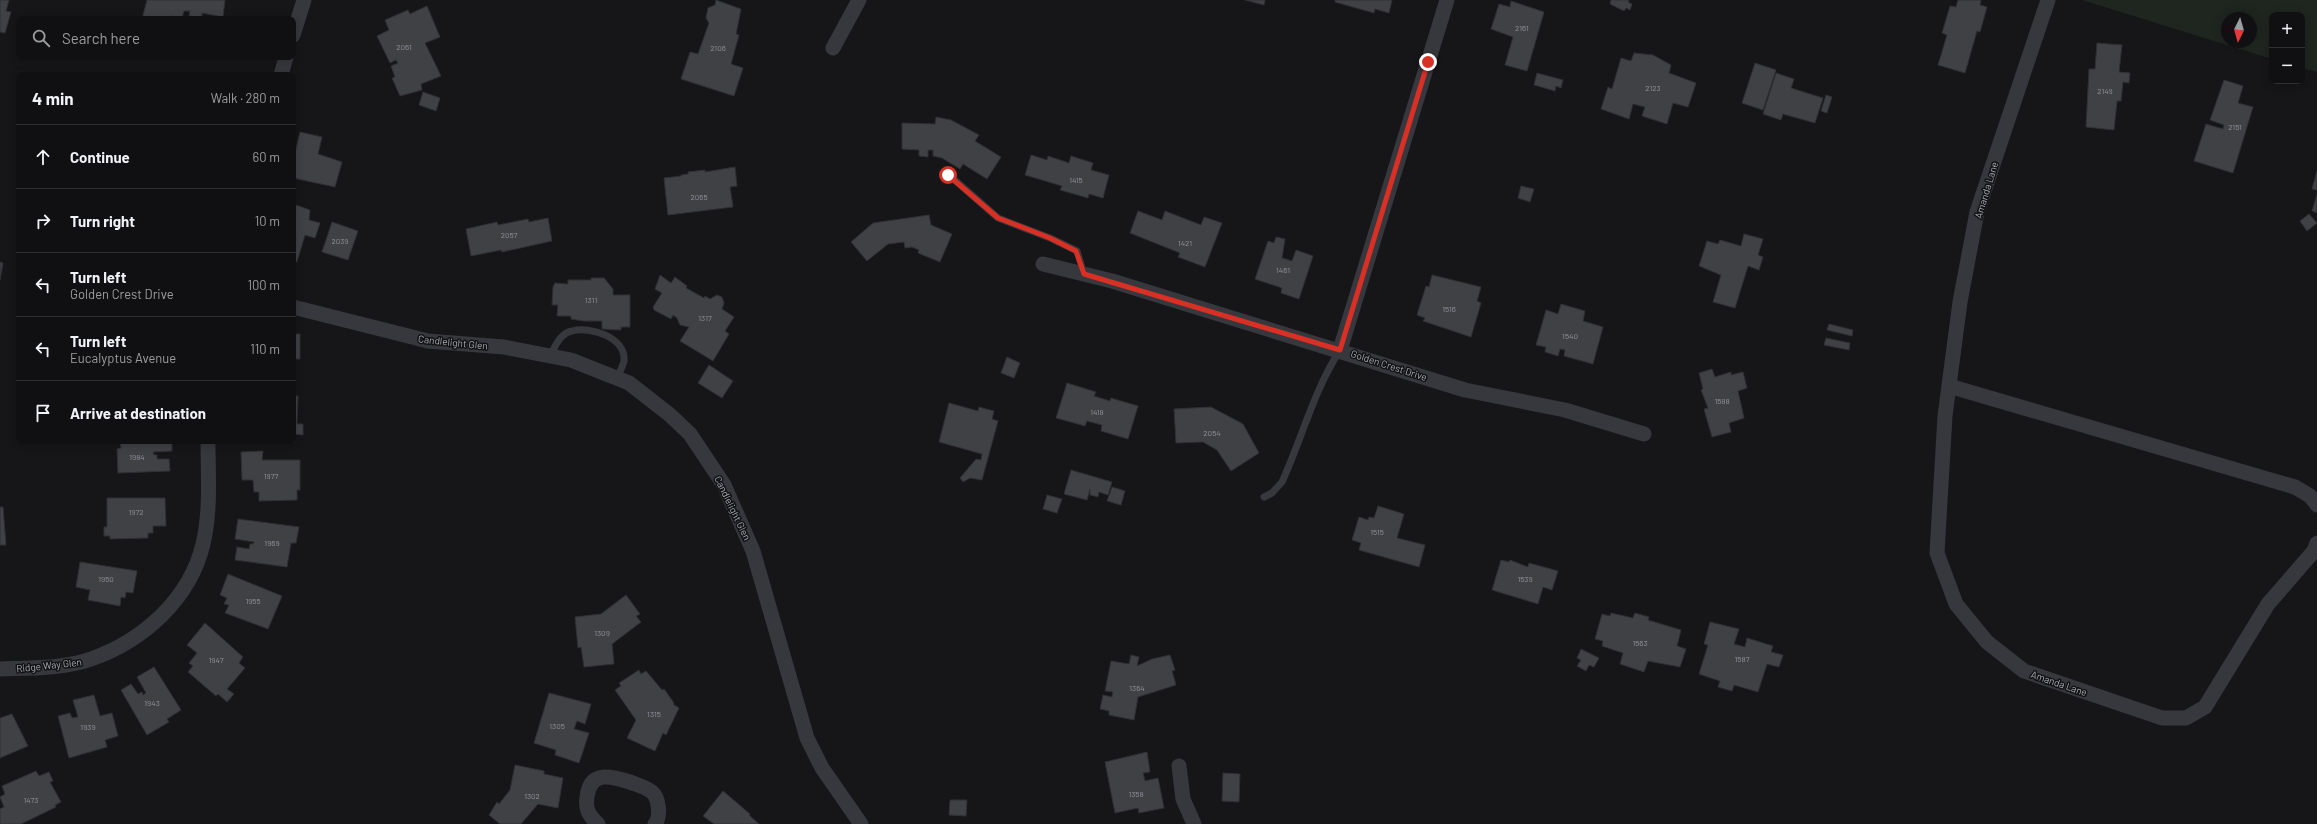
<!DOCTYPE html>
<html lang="en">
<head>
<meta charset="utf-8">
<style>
  :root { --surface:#101012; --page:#1e1e20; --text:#f1f3f6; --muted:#9c9d9f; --line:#303032 }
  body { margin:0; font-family:Barlow,sans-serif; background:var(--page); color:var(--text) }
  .controls { position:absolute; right:12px; top:12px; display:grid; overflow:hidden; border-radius:8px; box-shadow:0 2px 10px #0003 }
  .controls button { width:36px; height:36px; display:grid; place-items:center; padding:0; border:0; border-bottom:1px solid var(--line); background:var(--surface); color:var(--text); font:20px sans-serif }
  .compass { position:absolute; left:2221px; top:12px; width:36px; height:36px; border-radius:50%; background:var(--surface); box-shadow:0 2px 10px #0003; rotate:185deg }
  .stop { position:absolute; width:12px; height:12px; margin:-9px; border:3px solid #d93025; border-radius:50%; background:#fff }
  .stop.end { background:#d93025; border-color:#fff; box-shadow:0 1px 4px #0008 }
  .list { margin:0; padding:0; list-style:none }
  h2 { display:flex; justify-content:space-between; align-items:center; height:52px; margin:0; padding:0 16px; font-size:17px }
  h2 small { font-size:13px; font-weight:400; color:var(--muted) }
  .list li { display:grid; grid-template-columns:26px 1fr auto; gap:12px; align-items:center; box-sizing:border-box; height:64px; padding:0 16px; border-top:1px solid var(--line) }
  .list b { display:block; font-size:15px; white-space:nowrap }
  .list p { margin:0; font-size:13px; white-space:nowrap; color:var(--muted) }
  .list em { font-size:13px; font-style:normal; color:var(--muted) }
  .icon { flex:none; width:22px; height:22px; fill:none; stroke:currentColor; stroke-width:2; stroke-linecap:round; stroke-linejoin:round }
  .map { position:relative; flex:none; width:2317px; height:824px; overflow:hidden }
  .search { position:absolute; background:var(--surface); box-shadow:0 2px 10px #0003; left:16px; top:16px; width:280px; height:44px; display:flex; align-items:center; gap:10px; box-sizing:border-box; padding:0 14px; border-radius:8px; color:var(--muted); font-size:15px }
  .panel { position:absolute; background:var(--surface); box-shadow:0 2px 10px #0003; left:16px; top:72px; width:280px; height:372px; border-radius:8px }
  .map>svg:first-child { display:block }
  .green { fill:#1e261f; fill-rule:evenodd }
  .building { fill:#404145; stroke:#303034 }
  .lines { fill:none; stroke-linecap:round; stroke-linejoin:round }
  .service { stroke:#37383d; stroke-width:7 }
  .minor { stroke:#37383d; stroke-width:15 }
  .route { stroke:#d93025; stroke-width:5 }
  .labels { text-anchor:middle; stroke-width:3; stroke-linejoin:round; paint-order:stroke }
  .number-label { font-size:8px; fill:#8e929b }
  .street-label { font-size:10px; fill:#a8adb8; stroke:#111113 }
</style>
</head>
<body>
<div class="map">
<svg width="2317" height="824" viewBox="0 0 2317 824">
  <rect width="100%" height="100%" fill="#161618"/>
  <path class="green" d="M2082,0H2317V72L2302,68V15H2272V59ZM2227,18H2251V42H2227Z"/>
  <path class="building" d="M0,0H9L6,11L11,12L5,33L0,32Z
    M147,0H225L223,17L202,13V18L189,16L190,11H184L182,18L171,16V19H142Z
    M716,0L741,9L736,34L739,35L731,64L743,68L734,96L681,79L690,52L698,54L709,23L706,18L708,8L715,5Z
    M1245,0H1265L1264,5Z
    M1335,0H1392L1389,13L1375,9L1374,13L1335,2Z
    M1611,0H1629L1628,2L1632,4L1630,10L1626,8L1624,11L1610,4Z
    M1958,0H1981L1980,5L1987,7L1980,32L1977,31L1965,73L1938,65L1947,35L1942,33L1950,6L1956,7Z
    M1511,1L1544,12L1527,71L1505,65L1513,37L1491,29L1499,4L1510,7Z
    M427,6L440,37L425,43L441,76L421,84L422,90L400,96L392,78L395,77L391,66L398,63L396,60L390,63L377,36L389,30L385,20L408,10L410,14Z
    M2097,43L2122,45L2119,72L2130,73L2129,83L2123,82L2121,101H2117L2114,130L2086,127L2089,69H2095Z
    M1634,53L1653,55L1671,65L1669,73L1696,83L1688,107L1673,103L1667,124L1642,116L1645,107L1633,104L1629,119L1601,109L1608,87L1612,89L1621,58L1631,61Z
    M1755,63L1776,70L1763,110L1742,103Z
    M1537,73L1563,80L1561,88L1556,86L1555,91L1534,85Z
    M1776,73L1794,79L1791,88L1823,98L1815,123L1783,114L1781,120L1763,114Z
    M2224,80L2243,86L2238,103L2253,107L2233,173L2194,161L2206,124L2223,129L2224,125L2210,120Z
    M423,92L440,98L436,111L419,105Z
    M1826,95L1832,97L1827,113L1821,111Z
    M936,117L951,120L979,135L975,141L1001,157L987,179L963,164L960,169L942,158L933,156V150H928V157L919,156V150L902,149V123L935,124Z
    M300,132L322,137L318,154L342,162L335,187L293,178V161Z
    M1031,155L1047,160L1048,156L1069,163L1071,156L1093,163L1091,170L1109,175L1103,198L1089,194L1088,198L1060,190L1062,186L1025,175Z
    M735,167L737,186L730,187L733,207L668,215L664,178L681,176V175L688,174V172L705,170V172Z
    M2317,171V190L2312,189Z
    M1521,186L1534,189L1530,202L1518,198Z
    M2317,194V213L2312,211Z
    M296,205L310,210L309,220L320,223L315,238L305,235L297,262L293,261V211Z
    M1138,211L1162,220L1165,211L1201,225L1204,217L1222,223L1205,267L1178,257L1180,253L1130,233Z
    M2309,214L2317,223L2307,231L2300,221Z
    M929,215L931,225L952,234L940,262L918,253L919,250L912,247L905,248L904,242L888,244L867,261L851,242L873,223Z
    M548,218L552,241L502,252L501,250L471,256L466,229L497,222L498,225L528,219L529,222Z
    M332,222L358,231L348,260L322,252Z
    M1744,234L1763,239L1758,255L1763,257L1759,270L1748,266L1735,308L1713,302L1721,275L1699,266L1707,241L1718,244L1720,240L1741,246Z
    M1276,237L1285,239L1282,258L1292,261L1296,250L1313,256L1299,299L1281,293L1282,288L1255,279L1268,241L1274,243Z
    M0,262L3,263L0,280Z
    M660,275L671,283L675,277L687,286L686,288L704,298L705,296L710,299L717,295L722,297L724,303L722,309L734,317L725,331L729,334L713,361L680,341L689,327L680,325L677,318L673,315L671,319L654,310L653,307L662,293L655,289Z
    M1432,275L1481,287L1477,301L1481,303L1471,337L1423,321L1425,318L1417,315L1426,286L1429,287Z
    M591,278H604L613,289V295H630V327H621V330L602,329V321H584L571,319V316H557L558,305H552L553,287L555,283L568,284V280H591Z
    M1561,304L1585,311L1583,321L1603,327L1593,364L1564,356L1565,350L1560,349L1558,356L1545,352L1546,347L1536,345L1546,310L1558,314Z
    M1829,324L1853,330L1852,336L1827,330Z
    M293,334H300V359H293Z
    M1826,338L1850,343L1849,350L1824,345Z
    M1007,357L1020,363L1014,378L1001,373Z
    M709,365L733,381L722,398L698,383Z
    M1712,369L1715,377L1731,372V375L1743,372L1747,388L1738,391L1744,418L1729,423L1731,432L1712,437L1704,409L1708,408L1701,390L1703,389L1699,373Z
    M1067,383L1096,392L1094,396L1110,401L1111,398L1138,406L1128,439L1101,431L1102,425L1087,421L1085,426L1056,418Z
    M293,396H298L297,424H303V435L294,434V436H293Z
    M949,403L978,411L979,407L994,411L992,419L998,421L982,480L970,478L963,482L960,478L976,459L981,460L982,454L939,442Z
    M1211,407L1243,424L1259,453L1231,471L1217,450L1203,442L1176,443L1174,409Z
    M120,441H172V451L153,452L154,455H157V459H169L170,471L118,473L117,449L121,448Z
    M263,451L262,460H300V490H297V500L259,501V492H254L253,480H242L241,452Z
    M1071,470L1112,482L1108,495L1099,492L1098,497L1090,495V489L1087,500L1064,494Z
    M1112,487L1125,491L1121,505L1107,501Z
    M1047,495L1062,499L1057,513L1043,509Z
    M107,498H165L166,526H153V533H148V538L110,539V536H104V527H107Z
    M1378,506L1404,514L1397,538L1425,545L1419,567L1359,550L1361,543L1352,540L1359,517L1368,520L1369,517L1374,518Z
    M0,507H3L6,545H0Z
    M238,519L299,527L296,543H291L287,567L235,560L237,547L249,549L250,544H253L254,542L235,539Z
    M1501,560L1509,562L1510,560L1528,567L1529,563L1558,571L1552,590L1543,587L1538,604L1492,590Z
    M80,562L137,571L133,593L126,592L125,598L121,597L120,606L88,600L90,590L76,587Z
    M228,574L282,596L268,629L225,613L229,605L224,604L227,598L220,595Z
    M626,595L640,614L636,616L641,622L612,644L614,664L584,667L581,647L578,648L575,617L601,614Z
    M1611,613L1633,618L1635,613L1649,617L1648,620L1681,630L1677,646L1686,649L1680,667L1648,661L1644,672L1620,664L1623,653L1602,646L1603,641L1595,639L1602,614L1610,616Z
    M1710,622L1739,629L1734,644L1745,647L1747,638L1773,646L1771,652L1783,655L1779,667L1767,664L1758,692L1734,685L1732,691L1718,687L1720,681L1699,674L1708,645L1704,644Z
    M205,623L243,657L239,663L245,668L227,689L234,694L227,702L218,694L216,696L188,672L193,666L189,663L197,653L187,645Z
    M1581,649L1599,658L1594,667L1589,665L1586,671L1577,666L1581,660L1577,658Z
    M1131,655L1139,657L1137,666L1152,659L1170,655L1175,670L1172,671L1176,685L1138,697L1134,720L1109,715V711L1100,709L1103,695L1112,697L1113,692L1105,691L1111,661L1129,664Z
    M154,667L181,710L167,719L169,722L147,735L121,690L131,684L138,694L142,692L143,695L146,693L137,677Z
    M639,670L641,674L646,671L662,690L664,689L674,703L673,704L679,708L666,735L663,733L655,751L627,738L636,720L615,690L621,686L619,683Z
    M549,693L591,704L585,724L577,721L574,729L589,733L579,763L555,755L556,750L534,743Z
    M94,695L100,716L112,713L118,736L105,740L107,747L69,758L58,716L70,713L72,718L78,717L73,700Z
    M12,714L28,746L0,758V718Z
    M1147,752L1150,772L1143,773L1145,781L1158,778L1164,808L1139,813L1138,808L1115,813L1105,762Z
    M515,765L544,771V774L563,778L558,808L538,804L521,824H500L489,815L497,802L499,804L510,790Z
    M36,771L39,776L49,772L53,781L50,782L61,802L55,805L56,807L21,824H0V809L4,807L0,797L5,794L2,786Z
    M1223,773L1240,774L1239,802L1222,801Z
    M723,791L750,814L749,815L759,824H714L703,816Z
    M950,800H967L966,816L949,815Z"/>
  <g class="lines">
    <path class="service" d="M949,175L998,218L1050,238L1077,251L1084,274
      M550,356C555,347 560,333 572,331C590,326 626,337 624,361C623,366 619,373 617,378
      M1264,497L1272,493L1282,482C1302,438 1314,390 1340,350"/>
    <path class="minor" d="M2048,0L1977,212L1960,302L1945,416L1937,553L1956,604L1987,642L2024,671L2162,718H2186L2205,707L2268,604L2314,551L2317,543
      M293,35L304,0
      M833,48L859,0
      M281,75L286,57
      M1043,264L1112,281L1465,390L1565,410L1644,434
      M293,307L428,341L504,347L571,360L629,383L670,415L690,434L724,485L753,551L807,738L822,768L861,824
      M1340,350L1447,0
      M1949,386L2295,487L2310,496L2317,505
      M0,669C29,668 63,669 91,659C143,641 190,599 203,544C211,510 208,475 208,441
      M1179,766L1183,799L1194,824
      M598,824C589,816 585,809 587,797C590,770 611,776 630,782C637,785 646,787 652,792C659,798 661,817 655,824"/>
  </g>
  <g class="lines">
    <path class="route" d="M948,175L998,218L1050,238L1076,251L1084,274L1340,350L1428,62"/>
  </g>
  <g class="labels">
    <g class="number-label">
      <text x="1522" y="31">2161</text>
      <text x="404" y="50">2061</text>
      <text x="718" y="51">2106</text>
      <text x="1653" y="91">2123</text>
      <text x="2105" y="94">2149</text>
      <text x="2235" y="130">2151</text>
      <text x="1076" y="183">1415</text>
      <text x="699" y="200">2065</text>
      <text x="509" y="238">2057</text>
      <text x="340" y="244">2039</text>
      <text x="1185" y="246">1421</text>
      <text x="1283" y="273">1461</text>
      <text x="591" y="303">1311</text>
      <text x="1449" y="312">1516</text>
      <text x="705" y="321">1317</text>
      <text x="1570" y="339">1540</text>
      <text x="1722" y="404">1588</text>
      <text x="1097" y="415">1418</text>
      <text x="1212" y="436">2054</text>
      <text x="137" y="460">1984</text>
      <text x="271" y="479">1977</text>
      <text x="136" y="515">1972</text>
      <text x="1377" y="535">1515</text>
      <text x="272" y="546">1969</text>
      <text x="106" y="582">1950</text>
      <text x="1525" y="582">1539</text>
      <text x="253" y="604">1955</text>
      <text x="602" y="636">1309</text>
      <text x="1640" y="646">1563</text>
      <text x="1742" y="662">1587</text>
      <text x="216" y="663">1947</text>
      <text x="1137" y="691">1364</text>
      <text x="152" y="706">1943</text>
      <text x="654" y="717">1315</text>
      <text x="557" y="729">1305</text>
      <text x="88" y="730">1939</text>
      <text x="1136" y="797">1358</text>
      <text x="532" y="799">1302</text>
      <text x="31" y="803">1473</text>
    </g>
    <g class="street-label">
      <text transform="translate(1986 190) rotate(-73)" y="4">Amanda Lane</text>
      <text transform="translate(453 342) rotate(6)" y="4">Candlelight Glen</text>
      <text transform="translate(1389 365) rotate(18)" y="4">Golden Crest Drive</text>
      <text transform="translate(733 508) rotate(64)" y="4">Candlelight Glen</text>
      <text transform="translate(49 665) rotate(-6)" y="4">Ridge Way Glen</text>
      <text transform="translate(2059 683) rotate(19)" y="4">Amanda Lane</text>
    </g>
  </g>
</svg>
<div class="controls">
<button>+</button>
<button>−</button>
</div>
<svg class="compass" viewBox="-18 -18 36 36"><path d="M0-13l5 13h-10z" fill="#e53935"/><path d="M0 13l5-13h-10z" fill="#9c9d9f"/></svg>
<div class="stop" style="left:948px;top:175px"></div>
<div class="stop end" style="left:1428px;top:62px"></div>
<div class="search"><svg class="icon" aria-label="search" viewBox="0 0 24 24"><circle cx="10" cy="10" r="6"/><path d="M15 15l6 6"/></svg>Search here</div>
<section class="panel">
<h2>4 min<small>Walk · 280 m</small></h2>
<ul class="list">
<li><svg class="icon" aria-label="ahead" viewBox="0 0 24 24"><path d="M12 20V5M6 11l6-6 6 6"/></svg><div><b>Continue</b></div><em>60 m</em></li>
<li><svg class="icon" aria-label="right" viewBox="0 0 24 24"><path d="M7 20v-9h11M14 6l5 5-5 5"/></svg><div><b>Turn right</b></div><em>10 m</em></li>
<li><svg class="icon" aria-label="left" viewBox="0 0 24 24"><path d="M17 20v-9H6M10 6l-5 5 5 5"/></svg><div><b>Turn left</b><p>Golden Crest Drive</p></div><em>100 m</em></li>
<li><svg class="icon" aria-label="left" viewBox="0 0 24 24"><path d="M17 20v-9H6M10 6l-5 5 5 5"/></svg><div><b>Turn left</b><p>Eucalyptus Avenue</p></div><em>110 m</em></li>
<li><svg class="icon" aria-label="arrive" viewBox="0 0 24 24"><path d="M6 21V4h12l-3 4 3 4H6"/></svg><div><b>Arrive at destination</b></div></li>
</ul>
</section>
</div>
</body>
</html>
